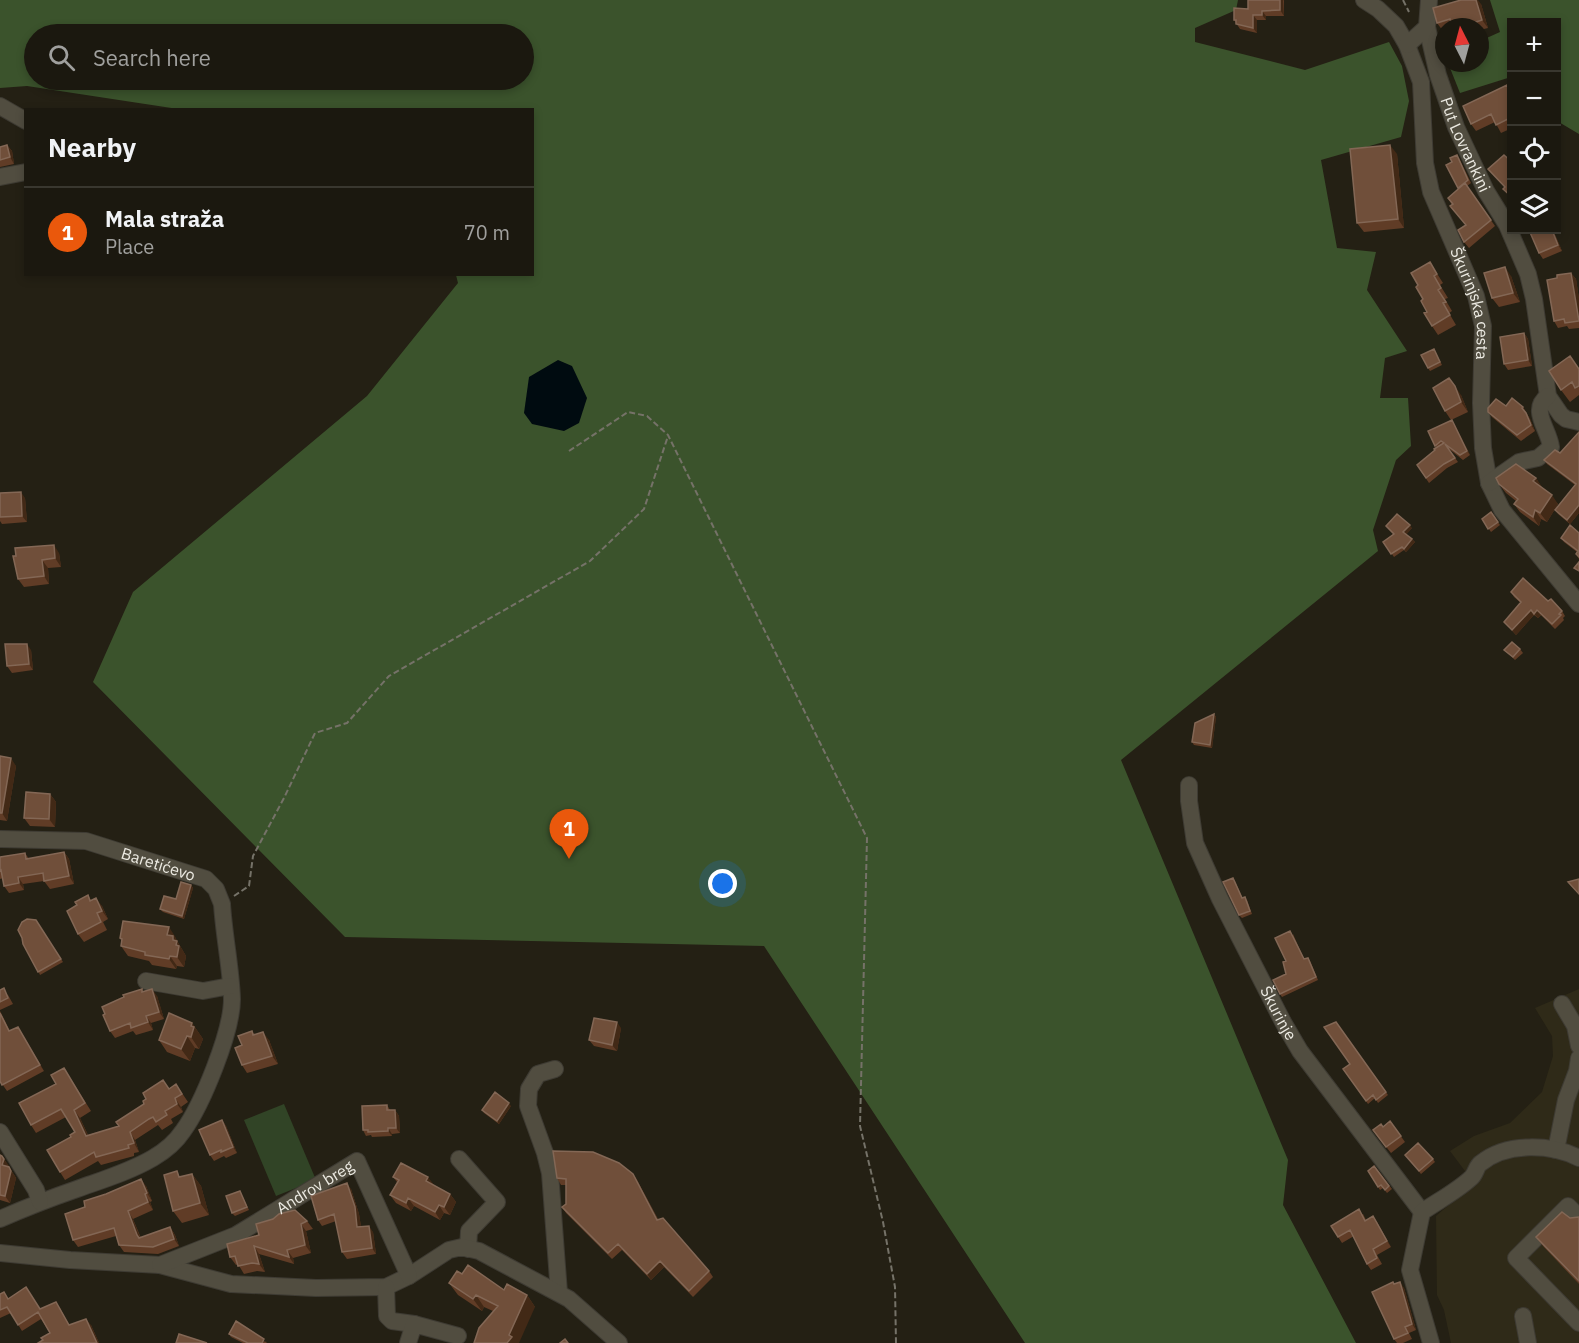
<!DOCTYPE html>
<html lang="en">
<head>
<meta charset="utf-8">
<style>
  :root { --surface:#1b180f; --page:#242118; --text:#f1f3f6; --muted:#a0a09e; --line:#39372f; --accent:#ea580c }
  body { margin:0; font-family:"IBM Plex Sans",sans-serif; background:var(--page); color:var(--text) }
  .controls { position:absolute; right:18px; top:18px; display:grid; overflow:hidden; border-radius:0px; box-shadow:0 3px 9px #0003 }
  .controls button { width:54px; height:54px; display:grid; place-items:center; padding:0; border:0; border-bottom:2px solid var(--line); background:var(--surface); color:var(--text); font:30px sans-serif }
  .compass { position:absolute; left:1435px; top:18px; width:54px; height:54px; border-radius:50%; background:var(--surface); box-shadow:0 3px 9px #0003; rotate:354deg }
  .you { position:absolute; left:723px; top:884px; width:21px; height:21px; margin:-15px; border:4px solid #fff; border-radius:50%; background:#1a73e8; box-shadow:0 0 0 9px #1a73e833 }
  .badge { display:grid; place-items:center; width:39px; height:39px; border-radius:50%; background:var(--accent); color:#fff; font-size:20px; font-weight:700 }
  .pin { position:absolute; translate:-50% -50px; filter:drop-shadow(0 2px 3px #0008) }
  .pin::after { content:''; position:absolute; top:32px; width:21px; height:18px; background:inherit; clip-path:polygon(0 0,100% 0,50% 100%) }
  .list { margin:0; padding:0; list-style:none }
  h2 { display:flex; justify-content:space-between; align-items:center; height:78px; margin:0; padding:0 24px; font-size:26px }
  h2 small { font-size:20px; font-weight:400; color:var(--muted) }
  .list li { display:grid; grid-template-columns:39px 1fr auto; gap:18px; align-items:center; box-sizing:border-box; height:90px; padding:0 24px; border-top:2px solid var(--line) }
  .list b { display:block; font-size:22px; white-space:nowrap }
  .list p { margin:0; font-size:20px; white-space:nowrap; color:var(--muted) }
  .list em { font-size:20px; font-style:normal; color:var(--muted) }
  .icon { flex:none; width:33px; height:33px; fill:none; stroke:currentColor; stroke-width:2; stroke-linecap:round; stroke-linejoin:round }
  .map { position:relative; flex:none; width:1579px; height:1343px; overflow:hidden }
  .search { position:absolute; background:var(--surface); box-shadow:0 3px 9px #0003; left:24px; top:24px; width:510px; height:66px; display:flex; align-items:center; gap:15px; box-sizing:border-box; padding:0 21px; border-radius:33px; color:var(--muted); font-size:22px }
  .panel { position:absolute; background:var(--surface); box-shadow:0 3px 9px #0003; left:24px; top:108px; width:510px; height:168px; border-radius:0px }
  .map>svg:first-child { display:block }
  .built { fill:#2f2a18 }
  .green { fill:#314426 }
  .forest { fill:#3b532c; fill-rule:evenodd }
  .water { fill:#000b10 }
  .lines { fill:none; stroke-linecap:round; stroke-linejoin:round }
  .minor-casing { stroke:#3e3b33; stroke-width:18 }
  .path { stroke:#757268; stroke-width:2; stroke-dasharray:6 3; stroke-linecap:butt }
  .minor { stroke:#514d40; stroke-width:16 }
  .wall { fill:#603c26 }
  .shaded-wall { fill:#422916 }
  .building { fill:#704f3a; stroke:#836755; stroke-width:1.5 }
  .labels { text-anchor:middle; stroke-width:4.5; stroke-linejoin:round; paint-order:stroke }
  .street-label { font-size:16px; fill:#eceae2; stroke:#242014 }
</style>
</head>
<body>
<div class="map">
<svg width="1579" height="1343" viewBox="0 0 1579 1343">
  <rect width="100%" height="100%" fill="#242014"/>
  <path class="built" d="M1579,989V1343H1451L1444,1310L1437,1295L1436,1216L1474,1183L1450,1151L1474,1136L1510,1123L1542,1092L1553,1056L1552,1036L1535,1008Z"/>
  <path class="green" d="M284,1104L316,1180L276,1196L244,1120Z"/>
  <path class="forest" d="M0,0H1238L1236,10L1195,28V42L1305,70L1389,42L1402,66L1409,101L1401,137L1321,160L1337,248L1376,252L1367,290L1407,351L1385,358L1380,398H1408L1411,446L1396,460L1373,530L1378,551L1121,760L1288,1160L1283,1205L1356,1343H1025L764,946L345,937L93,682L133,592L367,396L458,283L456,275L532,274V110L178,109L27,86L0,88ZM34,34H524V80H34Z
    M1490,0H1579V134L1557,121L1556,22H1512L1511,77L1460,93L1448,63H1480V41L1500,32Z"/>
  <path class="water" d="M558,360L572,366L587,398L579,423L564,431L532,424L524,413L529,377Z"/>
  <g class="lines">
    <g class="minor-casing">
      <g id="minor">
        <path id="s1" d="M1364,0L1378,9L1396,26L1407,45L1421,82L1425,163L1431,192L1476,296L1483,326L1481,403L1483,448L1489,483L1502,510L1579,604"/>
        <path id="s2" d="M1427,27L1438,75L1456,127L1486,191L1507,225L1528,274L1534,299L1548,396L1561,415L1566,419L1579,422"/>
        <path d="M1407,45L1427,27L1429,0"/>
        <path d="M0,106L26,121"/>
        <path d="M0,177L26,172"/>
        <path d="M1489,483L1519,462L1538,458L1551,447C1549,429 1529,410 1548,396"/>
        <path id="s3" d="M1189,785V801L1195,843L1220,899L1283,1022L1300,1051L1422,1212"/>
        <path id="s4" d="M0,839L86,841L206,879L216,889L222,904C224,936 231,968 232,999C232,1032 202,1105 183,1131C175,1143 165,1151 153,1158C129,1172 102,1180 77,1189C51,1198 25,1208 0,1219"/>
        <path d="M146,981L203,991L230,986"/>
        <path d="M1562,1004L1575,1026L1579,1046"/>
        <path d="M555,1069L538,1074L529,1089L528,1106L545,1153L550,1173L559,1293"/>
        <path d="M0,1132L36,1190L40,1202"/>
        <path d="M1556,1150L1566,1100L1577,1071L1579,1058"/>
        <path d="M459,1159L497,1202L469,1231L468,1249"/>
        <path d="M1579,1217L1568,1206L1516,1258L1579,1323"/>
        <path d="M0,1253L70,1260L160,1265L231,1284L316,1288L386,1287L409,1276L449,1250L462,1247L479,1251L569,1299L619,1343"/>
        <path id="s5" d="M160,1265L236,1235L357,1161L409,1276"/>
        <path d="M386,1287L387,1316L392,1321L414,1324"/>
        <path d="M1523,1316L1528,1343"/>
        <path d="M408,1343L414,1324L458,1336"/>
        <path d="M1431,1343L1410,1270L1422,1212C1438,1201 1457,1191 1471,1178C1476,1174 1476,1166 1481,1163C1507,1142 1551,1144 1579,1158"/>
      </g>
    </g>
    <path class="path" d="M1403,0L1409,12
      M569,451L628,412L647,416L668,435L867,838L860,1126L883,1222L895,1287L896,1343
      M234,896L249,886L253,856L284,798L315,733L347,723L389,676L590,561L644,509L668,436"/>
    <use href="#minor" class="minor"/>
  </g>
  <path class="wall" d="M1284,0V16H1266V20H1257V33L1240,29L1234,20L1248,9Z
    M1481,4L1488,28L1480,30V27H1444V30L1443,31L1437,23Z
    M1507,85L1512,91V128L1501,133L1495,122L1476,131L1471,124Z
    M7,145L12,151L14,164L0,167V147Z
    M1397,154L1404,228L1364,232L1357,223Z
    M1459,158L1471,183L1467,186L1495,226L1469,248L1464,242L1466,225L1450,206L1452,205L1448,198L1458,189Z
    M1512,162V199L1503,189L1505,187L1488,169Z
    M1553,230L1562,251L1543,259L1539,253Z
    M1436,272L1443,283L1440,285L1448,298L1445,299L1452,311L1449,313L1456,325L1438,335L1432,326L1423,299Z
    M1571,273L1576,279L1579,299V328L1569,329L1567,326L1558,328L1554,321L1557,278Z
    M1511,276L1520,302L1499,307L1492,298Z
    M1524,333L1528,339L1532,366L1508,370L1504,364Z
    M1434,349L1442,365L1430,371L1428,368Z
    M1579,369V395L1570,402L1561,390Z
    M1461,395L1468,412L1451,420L1445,411Z
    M1506,406L1523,407L1530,419L1535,431L1521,441L1492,417L1488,412Z
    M1452,420L1470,455L1463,460L1448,448L1458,462L1447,468L1429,483L1417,465L1435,450L1437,448L1428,431Z
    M1579,432V513L1570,524L1558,514L1555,510L1575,485L1547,464L1544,460L1560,453Z
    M1536,478L1542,488L1558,504L1547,522L1541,519L1539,526L1520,512L1514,504L1516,501L1506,493L1499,484Z
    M0,493L25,498L27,522L2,524L0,521Z
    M1491,512L1500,525L1491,532L1482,519Z
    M1386,526L1412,528L1406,534L1412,539L1415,542L1406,552L1404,550L1394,557L1383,542L1393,534Z
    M1579,533V559L1576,554L1577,552L1564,542L1561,538Z
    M59,553L61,567L48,568L49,584L24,587L18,579L13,556Z
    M1511,592L1548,601L1562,611L1565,616L1563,618L1564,620L1555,629L1541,615L1538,618L1534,615L1516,635L1504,622L1521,603L1514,597Z
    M1520,649L1523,653L1515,660L1504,650Z
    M31,650L33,670L12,673L7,666Z
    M1214,714L1216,717L1212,748L1194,745L1192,742Z
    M0,756L16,766L7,821L0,820Z
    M50,794L56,802L55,827L30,826L24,818Z
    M64,852L69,859L74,884L50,889L44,881L23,884L24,890L9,893L4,886L3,878L0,879V857L25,853L29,859Z
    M1235,881L1242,897L1247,900L1252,914L1242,918L1239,915Z
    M191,885L193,888L184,919L163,912L160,909L176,899Z
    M88,895L91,900L102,906L108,919L103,922L107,930L84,942L78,934L77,905Z
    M36,920L63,962L40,975L22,938Z
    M1293,934L1304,959L1308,958L1310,961L1318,980L1282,997L1280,994L1286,974V961Z
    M120,938H176V939L186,956L184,967L177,966L176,969L152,965L149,961L128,956L121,946L122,942Z
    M142,989L143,992L157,996L164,1019L151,1023L153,1030L136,1035L133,1031L115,1038L110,1031Z
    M0,990L8,995L13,1004L0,1010Z
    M0,1011L10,1031L18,1027L44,1071L7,1091L0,1081Z
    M1336,1022L1388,1095L1378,1103L1375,1098L1368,1104L1343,1069L1350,1064Z
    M192,1023L203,1039L199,1049L195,1048L190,1061L167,1052L159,1040Z
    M621,1028L617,1051L594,1046L589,1040Z
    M252,1031L255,1035L269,1040L278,1064L247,1073L242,1065V1045Z
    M64,1068L91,1111L80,1118L88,1135L119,1126L176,1084L188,1102L181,1107L183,1112L171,1119L173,1123L162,1130L158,1125L155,1127L135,1140L139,1152L134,1153V1156L101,1165L98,1161L65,1180L60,1172L71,1137L75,1132L66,1117L36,1133L31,1125L56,1084Z
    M387,1105L390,1110H395L399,1116L400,1133L392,1134V1136L372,1137L371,1135L366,1136L363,1130Z
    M511,1106L499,1124L484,1113L482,1110Z
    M222,1120L226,1126L237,1153L226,1158L224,1156L214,1161L210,1155Z
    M1390,1121L1405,1142L1391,1153L1373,1130L1383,1127Z
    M0,1155L2,1156L16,1178L10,1203L0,1200Z
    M1405,1155L1433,1159L1435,1162L1421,1174Z
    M1374,1166L1392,1189L1387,1193L1383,1188L1380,1190L1368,1171Z
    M192,1174L201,1186L209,1215L182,1223L173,1211L181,1177Z
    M633,1174L637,1180L658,1219L709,1271L713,1277L693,1297L664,1267L651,1280L622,1250L612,1259L566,1213L562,1207L566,1204V1185H561L557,1178Z
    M393,1177L434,1185H433L450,1194L456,1202L450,1215L444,1213L440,1220L414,1206L411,1211L396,1203L390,1195L397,1182Z
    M146,1186L152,1201L150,1202L153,1210L133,1219L141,1238L170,1227L175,1235L179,1246L158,1254L124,1252L119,1245L116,1236L78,1247L73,1240Z
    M351,1189L359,1214L361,1227L373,1232L376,1254L347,1259L342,1252L336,1221L322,1226L318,1220Z
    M240,1191L249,1210L235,1216L232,1213Z
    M1363,1214L1366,1220L1377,1222L1391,1247L1377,1255L1382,1264L1371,1270L1367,1264L1354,1236L1342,1243L1331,1226Z
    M1579,1217V1284L1543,1246L1536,1237L1570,1218Z
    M307,1221L313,1229L306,1231L311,1253L293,1258L294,1264L259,1254L265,1272L257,1271L244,1274L238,1264L236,1265L230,1257L227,1244Z
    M462,1274L504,1290L527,1295L535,1307L493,1311L484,1307L482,1311L458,1295L449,1283Z
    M1394,1284L1404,1288L1416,1330L1409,1333L1412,1339L1403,1343H1397L1394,1339Z
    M0,1294L8,1299L40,1309L60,1308L69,1325H91L99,1343H38L43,1340L50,1333L41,1319L22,1331L11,1313L0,1318Z
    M229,1334L267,1342L266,1343H243L231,1337Z"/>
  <path class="shaded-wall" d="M1280,0H1283L1284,16L1280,10Z
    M1476,0H1478L1481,4L1488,28L1482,20Z
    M1262,11L1266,16V20L1262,15Z
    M1253,15L1257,20V33L1253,28Z
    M7,145L12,151L14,164L10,157Z
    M1390,145L1397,154L1404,228L1398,219Z
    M1552,230H1553L1562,251L1558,245Z
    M1505,267L1511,276L1520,302L1513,293Z
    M1571,273L1576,279L1579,299V319Z
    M1524,333L1528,339L1532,366L1528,360Z
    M1455,386L1461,395L1468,412L1461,402Z
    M1523,407L1530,419L1535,431L1531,425L1522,408Z
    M1452,420L1455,425L1470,455L1467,451Z
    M1536,478L1542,487L1540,490L1533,481Z
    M21,492L25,498L27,522L22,516Z
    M1552,495L1558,504L1547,522L1540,513Z
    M1579,505V513L1570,524L1567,520Z
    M1535,510L1541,519L1539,526L1533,517Z
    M1410,525L1412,528L1406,535L1403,532Z
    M1412,539L1415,542L1406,552L1404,549Z
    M54,545L59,553L61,567L55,558Z
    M42,560L48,568L49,584L44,576Z
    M1531,610L1534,615L1516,635L1512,630Z
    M1537,610L1541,615L1538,618L1534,614Z
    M27,644L31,650L33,670L29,664Z
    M1214,714L1216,717L1212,748L1210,745Z
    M11,758L16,766L7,821L2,813Z
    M50,794L56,802L55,827L49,819Z
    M64,852L69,859L74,884L69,876Z
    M18,877L23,884L24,890L19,883Z
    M191,885L193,888L184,919L182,916Z
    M96,898L102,906L108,919L102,911Z
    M169,927L176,938V939L186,956L184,967L177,957L167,935Z
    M170,956L177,966L176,969L169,959Z
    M152,989L157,996L164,1019L159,1012Z
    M146,1016L151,1023L153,1030L148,1022Z
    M617,1022L621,1028L617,1051L612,1045Z
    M192,1023L203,1039L199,1049L191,1037V1026Z
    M18,1027L22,1033L44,1071L40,1065Z
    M263,1032L269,1040L278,1064L272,1056Z
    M187,1036L195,1048L190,1061L181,1049Z
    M175,1098L181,1107L183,1112L177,1104Z
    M509,1103L511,1106L499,1124L497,1121Z
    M74,1110L80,1118L92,1144L86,1136Z
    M395,1110L399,1116L400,1133L396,1128Z
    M222,1120L226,1126L237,1153L233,1147Z
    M388,1128L392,1134V1136L388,1131Z
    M130,1132L135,1140L139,1152L134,1143Z
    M4,1159L9,1166L7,1172L2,1165Z
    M9,1167L16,1178L10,1203L5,1196Z
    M192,1174L201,1186L209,1215L200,1203Z
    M633,1174L637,1180L661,1226L657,1220Z
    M428,1177L434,1185L431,1189L426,1181Z
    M141,1179L146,1186L152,1201L147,1193Z
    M347,1183L351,1189L359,1214L362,1233L357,1227Z
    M145,1194L150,1202L153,1210L148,1202Z
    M450,1194L456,1202L450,1215L444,1207Z
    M408,1198L414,1206L411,1211L406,1203Z
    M439,1205L444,1213L440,1220L435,1212Z
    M128,1211L133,1219L142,1242L137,1235Z
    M1373,1216L1377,1222L1391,1247L1387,1241Z
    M301,1224L306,1231L311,1253L305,1245Z
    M369,1226L373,1232L376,1254L372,1248Z
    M170,1227L175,1235L179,1246L174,1239Z
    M254,1246L259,1254L265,1272L259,1264Z
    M287,1250L293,1258L294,1264L289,1257Z
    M660,1261L664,1267L651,1280L647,1274Z
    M1400,1282L1404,1288L1416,1330L1412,1324Z
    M476,1295L484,1307L482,1311L473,1299Z
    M527,1295L535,1307L519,1343H507L509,1335Z
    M86,1319L91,1325L99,1343H97Z"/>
  <path class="building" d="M1248,0H1280V10L1262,11V15H1253V28L1236,24V20H1234V8L1248,9Z
    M1461,0H1476L1482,20L1470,24V26L1467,27H1452L1450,19L1437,23L1433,8Z
    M1507,85L1512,94V117L1496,125L1491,114L1471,124L1463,106Z
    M7,145L10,157L0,160V147Z
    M1390,145L1398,219L1357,223L1350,149Z
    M1457,155L1468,180L1458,188L1446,165L1452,162L1450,158Z
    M1504,155L1512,162V197L1503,189L1505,187L1488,169Z
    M1465,183L1491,220L1464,242L1458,230L1466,225L1450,206L1453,204L1448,198Z
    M1529,230H1552L1558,245L1539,253Z
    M1430,262L1437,274L1434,276L1441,288L1438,290L1446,302L1443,303L1450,315L1432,326L1424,313L1427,312L1421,301L1423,299L1416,287L1418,285L1411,273Z
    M1505,267L1513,293L1492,298L1484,273Z
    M1571,273L1579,321L1565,323L1564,319L1554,321L1547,280L1557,278V275Z
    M1524,333L1528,360L1504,364L1500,337Z
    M1434,349L1440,362L1428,368L1421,355Z
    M1570,356L1579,369V386L1575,388L1572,382L1561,390L1549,371Z
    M1449,378L1455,386L1461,402L1445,411L1433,388Z
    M1512,398L1523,407L1522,408L1526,413L1531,425L1517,435L1488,412V408L1496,399L1506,406Z
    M1452,420L1467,451L1460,455L1445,444L1455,458L1444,464L1426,478L1417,465L1435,450L1434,449L1444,443L1441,441L1435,446L1428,431Z
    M1579,432V505L1567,520L1555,510L1576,484L1544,460L1555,450L1560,453Z
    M1516,464L1536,478L1533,481L1552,495L1540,513L1535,510L1533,517L1514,504L1518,499L1499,484L1496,478Z
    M21,492L22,516L0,517V493Z
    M1491,512L1498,522L1488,529L1482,519Z
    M1397,514L1410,525L1403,532L1412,539L1404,549L1402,547L1391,554L1383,542L1394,534L1386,526Z
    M1570,525L1579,533V557L1576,554L1578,551L1561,538Z
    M54,545L55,558L42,560L44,576L18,579L13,556H16L15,548Z
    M1579,562V571L1574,568Z
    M1523,578L1548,601L1551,599L1562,611L1559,614L1561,615L1552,624L1537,610L1534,614L1531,610L1512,630L1504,622L1521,602L1511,592Z
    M1512,642L1520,649L1513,657L1504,650Z
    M5,644H27L29,664L7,666Z
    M1214,714L1210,745L1192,742L1195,723Z
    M0,756L11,758L2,813H0Z
    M26,792L50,794L49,819L24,818Z
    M64,852L69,876L44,881L43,873L18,877L19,883L4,886L1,870L0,871V857L25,853L26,859Z
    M1233,878L1242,898L1245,897L1250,911L1239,915L1223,882Z
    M1579,879V894L1568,882Z
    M181,882L191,885L182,916L160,909L164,896L176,899Z
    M88,895L90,901L96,898L102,911L97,913L101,922L78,934L67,911L77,905L75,902Z
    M27,919L36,920L61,959L38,972L23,944L22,938L18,930L22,922Z
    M123,921L169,927L167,935L173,936V940L177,941L176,945L179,946L177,957L170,956L169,959L145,955V952L121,946L122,939L120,938Z
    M1290,931L1304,959L1308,958L1316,977L1280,994L1273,980L1286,974L1283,962L1286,961L1275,938Z
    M4,988L8,998L0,1002V990Z
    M142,989V992L152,989L159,1012L146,1016L148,1022L131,1028L130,1023L110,1031L103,1015L105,1014L102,1007L124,997L123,995Z
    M0,1013L9,1031L18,1027L40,1065L2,1085L0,1081Z
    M169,1013L192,1023L191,1026L194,1027L191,1037L187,1036L181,1049L159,1040Z
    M594,1018L617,1022L612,1045L589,1040Z
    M1336,1022L1386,1092L1376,1100L1373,1095L1366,1101L1343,1069L1350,1064L1324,1027Z
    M252,1031L253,1035L263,1032L272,1056L242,1065L235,1048L242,1045L238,1036Z
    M64,1068L85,1103L74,1110L86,1136L119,1126L116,1122L144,1104L143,1101L146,1099L143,1093L163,1080L169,1089L176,1084L182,1094L175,1098L177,1104L165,1111L167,1115L156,1122L153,1117L149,1119L130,1132L134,1143L128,1145L129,1148L96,1157L94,1152L60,1172L47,1150L71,1137L70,1135L75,1132L61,1109L31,1125L19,1103L56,1084L51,1075Z
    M495,1092L509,1103L497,1121L482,1110Z
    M387,1105V1110H395L396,1128H388V1131L368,1132V1130H363L362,1106Z
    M222,1120L233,1147L221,1152V1150L210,1155L199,1130Z
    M1390,1121L1401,1136L1386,1147L1373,1130L1381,1124L1383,1127Z
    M1418,1143L1433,1159L1419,1171L1405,1155Z
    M553,1151L593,1152L619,1163L633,1174L657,1220L663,1218L709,1271L689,1291L660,1261L647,1274L618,1244L608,1253L562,1207L566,1204V1179L557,1178Z
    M0,1155L2,1156L4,1159L2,1165L9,1167L11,1171L5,1196L0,1195Z
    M401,1163L428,1177L426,1181L450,1194L444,1207L439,1205L435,1212L408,1198L406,1203L390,1195L399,1180L393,1177Z
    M1374,1166L1389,1186L1385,1190L1381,1185L1378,1187L1368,1171Z
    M177,1171L179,1177L192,1174L200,1203L173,1211L164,1175Z
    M141,1179L147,1193L145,1194L148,1202L128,1211L137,1235L139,1238L170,1227L174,1239L153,1247L119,1245L114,1228L73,1240L65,1214L85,1207L84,1201L106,1194Z
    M347,1183L355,1207L357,1227L369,1226L372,1248L342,1252L334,1214L318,1220L311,1196Z
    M240,1191L247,1207L232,1213L226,1196Z
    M1359,1209L1365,1221L1373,1216L1387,1241L1373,1249L1377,1258L1367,1264L1350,1230L1338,1237L1331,1226Z
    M295,1210L307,1221L301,1224L305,1245L287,1250L289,1257L254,1246L259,1264L252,1263L238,1266L235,1256L230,1257L227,1244L259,1235L256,1224L273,1219L279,1214Z
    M1562,1212L1570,1218L1579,1217V1281L1536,1237Z
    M468,1265L504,1290L507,1284L527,1295L509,1335L512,1337L507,1343H474L479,1328L498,1306L476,1295L473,1299L449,1283L457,1271L462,1274Z
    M1393,1282L1394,1284L1400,1282L1412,1324L1405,1327L1408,1333L1394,1339L1372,1292Z
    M26,1287L40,1309L56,1302L69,1325L86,1319L97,1343H38L43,1340L41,1338L50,1333L38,1312L18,1325L7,1307L0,1310V1294L4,1292L8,1299Z
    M236,1321L264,1339L262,1343H248L229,1334Z
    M179,1334L207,1343H176Z
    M565,1339L568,1343H560Z"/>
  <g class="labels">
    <g class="street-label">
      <text dy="6" stroke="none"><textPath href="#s2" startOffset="124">Put Lovrankini</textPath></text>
      <text dy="6" stroke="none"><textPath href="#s1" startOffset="333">Škurinjska cesta</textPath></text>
      <text dy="6" stroke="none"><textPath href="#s4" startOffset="162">Baretićevo</textPath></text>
      <text dy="6" stroke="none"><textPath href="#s3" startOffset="248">Škurinje</textPath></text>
      <text dy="6" stroke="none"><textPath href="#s5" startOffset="174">Androv breg</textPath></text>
    </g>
  </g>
</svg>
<div class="controls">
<button>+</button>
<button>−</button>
<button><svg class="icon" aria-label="locate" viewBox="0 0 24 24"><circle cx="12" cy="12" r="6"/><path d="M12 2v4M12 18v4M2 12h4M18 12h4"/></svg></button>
<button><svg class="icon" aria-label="layers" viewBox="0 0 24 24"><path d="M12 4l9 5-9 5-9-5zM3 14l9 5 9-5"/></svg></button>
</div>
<svg class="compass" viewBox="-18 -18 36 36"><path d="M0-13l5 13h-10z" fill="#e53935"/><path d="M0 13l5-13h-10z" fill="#a0a09e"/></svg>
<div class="you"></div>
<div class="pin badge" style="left:569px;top:859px">1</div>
<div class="search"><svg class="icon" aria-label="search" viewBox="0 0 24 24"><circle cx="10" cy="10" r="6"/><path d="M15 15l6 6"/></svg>Search here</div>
<section class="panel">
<h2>Nearby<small></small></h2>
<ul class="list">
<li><span class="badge">1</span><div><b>Mala straža</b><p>Place</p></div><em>70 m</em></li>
</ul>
</section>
</div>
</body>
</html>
